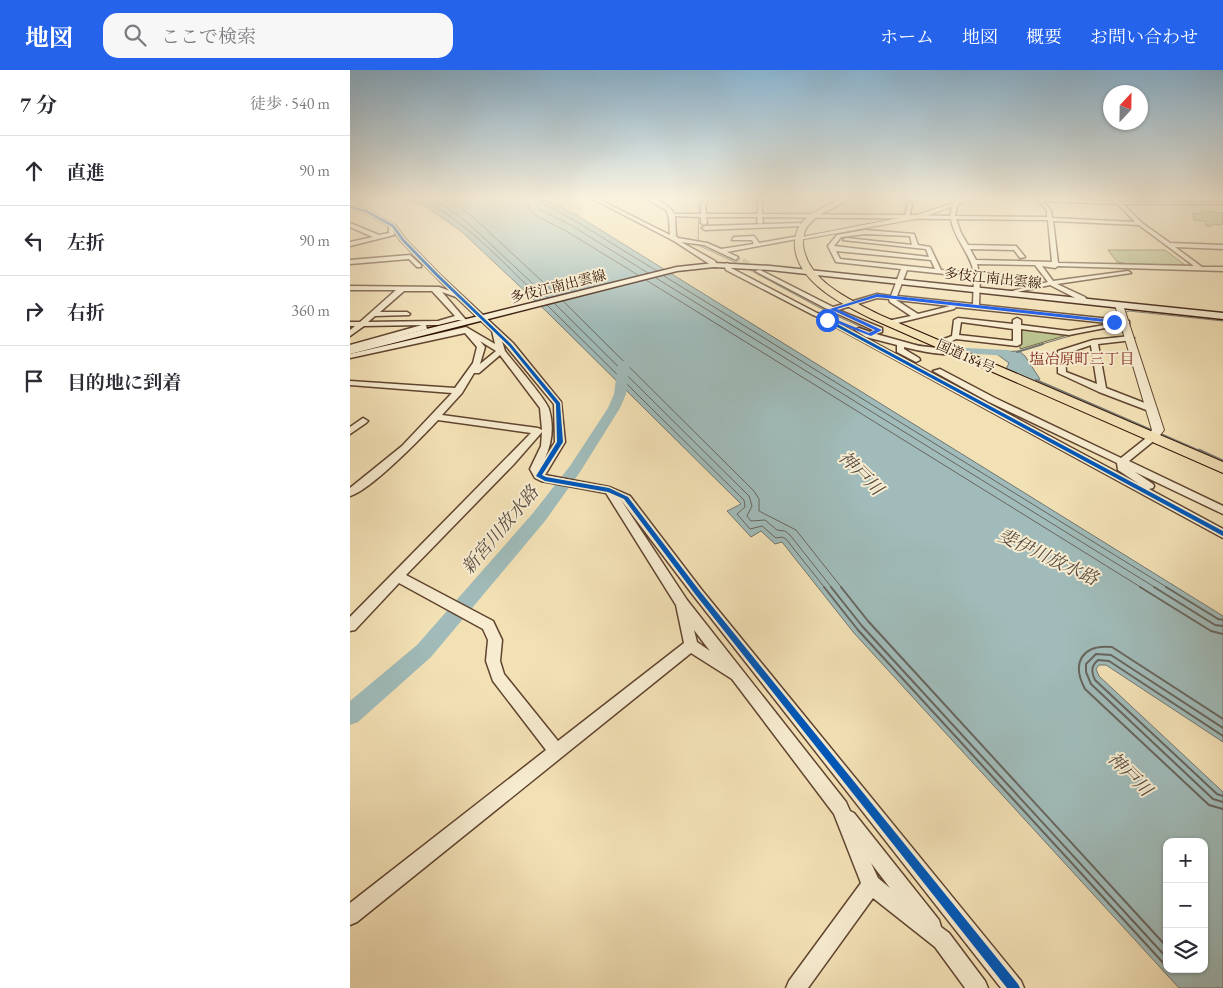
<!DOCTYPE html>
<html lang="ja">
<head>
<meta charset="utf-8">
<style>
  :root { --surface:#fff; --page:#f7f7f7; --text:#2b2b33; --muted:#7c7c81; --line:#e1e1e2; --accent:#2563eb }
  body { margin:0; font-family:"EB Garamond","Noto Serif JP",serif; background:var(--page); color:var(--text) }
  .controls { position:absolute; right:15px; bottom:15px; display:grid; overflow:hidden; border-radius:10px; box-shadow:0 1px 4px #0004 }
  .controls button { width:45px; height:45px; display:grid; place-items:center; padding:0; border:0; border-bottom:1px solid var(--line); background:var(--surface); color:var(--text); font:25px sans-serif }
  .compass { position:absolute; left:753px; top:15px; width:45px; height:45px; border-radius:50%; background:var(--surface); box-shadow:0 1px 4px #0004; rotate:22deg }
  .stop { position:absolute; width:15px; height:15px; margin:-11px; border:4px solid #2563eb; border-radius:50%; background:#fff }
  .stop.end { background:#2563eb; border-color:#fff; box-shadow:0 1px 5px #0008 }
  .list { margin:0; padding:0; list-style:none }
  h2 { display:flex; justify-content:space-between; align-items:center; height:65px; margin:0; padding:0 20px; font-size:21px }
  h2 small { font-size:16px; font-weight:400; color:var(--muted) }
  .list li { display:grid; grid-template-columns:32px 1fr auto; gap:15px; align-items:center; box-sizing:border-box; height:70px; padding:0 20px; border-top:1px solid var(--line) }
  .list b { display:block; font-size:19px; white-space:nowrap }
  .list em { font-size:16px; font-style:normal; color:var(--muted) }
  .icon { flex:none; width:28px; height:28px; fill:none; stroke:currentColor; stroke-width:2; stroke-linecap:round; stroke-linejoin:round }
  .map { position:relative; flex:none; width:873px; height:918px; overflow:hidden }
  header { display:flex; align-items:center; gap:30px; box-sizing:border-box; height:70px; padding:0 25px; background:var(--accent); color:#fff }
  header strong { font-size:24px }
  nav { display:flex; gap:28px; margin-inline-start:auto; font-size:18px }
  .search { width:350px; height:45px; background:var(--page); display:flex; align-items:center; gap:12px; box-sizing:border-box; padding:0 18px; border-radius:15px; color:var(--muted); font-size:19px }
  main { display:flex }
  aside { flex:1; background:var(--surface) }
  .map>svg:first-child { display:block }
  .green { fill:#bac38f; stroke:#746948 }
  .water { fill:#a0bbb9; stroke:#737670; fill-rule:evenodd }
  .lines { fill:none; stroke-linecap:round; stroke-linejoin:round }
  .shore-far1 { stroke:#68655e; stroke-width:1 }
  .shore { stroke:#68655e; stroke-width:2 }
  .stream-far2 { stroke:#737670; stroke-width:1 }
  .stream-far1 { stroke:#737670; stroke-width:2 }
  .stream { stroke:#737670; stroke-width:2.5 }
  .river { fill:#a0bbb9; fill-rule:evenodd }
  .minor-tunnel-far1 { stroke:#ccb792; stroke-width:5; stroke-dasharray:5 2.5; stroke-linecap:butt }
  .minor-tunnel { stroke:#ccb792; stroke-width:7; stroke-dasharray:7 3; stroke-linecap:butt }
  .minor-casing { stroke:#60442f; stroke-width:3 }
  .tertiary-casing { stroke:#60442f; stroke-width:2 }
  .secondary-casing { stroke:#2f0f02; stroke-width:3 }
  .trunk-casing { stroke:#2f0f02; stroke-width:2 }
  .minor { fill:#f7ecd0; fill-rule:evenodd }
  .tertiary { fill:#f7ecd0; fill-rule:evenodd }
  .secondary { fill:#f7ecd0; fill-rule:evenodd }
  .trunk { fill:#f3e1b6; fill-rule:evenodd }
  .cycleway-casing { stroke:#f7ecd0; stroke-width:3 }
  .cycleway { fill:#0057b8; fill-rule:evenodd }
  .route { fill:#2563eb }
  .labels { text-anchor:middle; stroke-width:4; stroke-linejoin:round; paint-order:stroke }
  .far-street-label { font-size:14px; fill:#2f0f02; stroke:#f7ecd0 }
  .far-neighbourhood-label { font-size:15px; fill:#7a1f14; stroke:#f7ecd0 }
  .water-label { font-size:18px; font-style:italic; fill:#574b42; stroke:#f7ecd0 }
</style>
</head>
<body>
<header>
<strong>地図</strong>
<div class="search"><svg class="icon" aria-label="search" viewBox="0 0 24 24"><circle cx="10" cy="10" r="6"/><path d="M15 15l6 6"/></svg>ここで検索</div>
<nav><a>ホーム</a><a>地図</a><a>概要</a><a>お問い合わせ</a></nav>
</header>
<main>
<aside>
<h2>7 分<small>徒歩 · 540 m</small></h2>
<ul class="list">
<li><svg class="icon" aria-label="ahead" viewBox="0 0 24 24"><path d="M12 20V5M6 11l6-6 6 6"/></svg><div><b>直進</b></div><em>90 m</em></li>
<li><svg class="icon" aria-label="left" viewBox="0 0 24 24"><path d="M17 20v-9H6M10 6l-5 5 5 5"/></svg><div><b>左折</b></div><em>90 m</em></li>
<li><svg class="icon" aria-label="right" viewBox="0 0 24 24"><path d="M7 20v-9h11M14 6l5 5-5 5"/></svg><div><b>右折</b></div><em>360 m</em></li>
<li><svg class="icon" aria-label="arrive" viewBox="0 0 24 24"><path d="M6 21V4h12l-3 4 3 4H6"/></svg><div><b>目的地に到着</b></div></li>
</ul>
</aside>
<div class="map">
<svg width="873" height="918" viewBox="0 0 873 918">
  <rect width="100%" height="100%" fill="#f3e1b6"/>
  <filter id="stains"><feTurbulence type="fractalNoise" baseFrequency=".004" numOctaves="4"/><feColorMatrix values="0 0 0 0 .2 0 0 0 0 .09 0 0 0 0 .02 0 0 0 .5 -.17"/></filter>
  <radialGradient id="worn" r=".72"><stop offset=".6" stop-color="#630" stop-opacity="0"/><stop offset="1" stop-color="#630" stop-opacity=".3"/></radialGradient>
  <path class="green" d="M851,141L873,143L872,155L862,154V156H856L855,151L844,150L843,143L852,144Z
    M758,180H815L835,195L778,194L767,192Z
    M669,259L721,264L670,279Z"/>
  <path class="water" d="M47,128H191L225,144L873,546V672L756,595H749L746,599L749,606L873,722V918H829L504,563L432,472L425,474L411,461L401,467L377,441L391,434L198,243L111,161L75,136ZM817,772H854V899H817Z
    M669,281L675,286L690,309L685,312L656,299L659,293L644,282Z"/>
  <g class="lines">
    <path class="shore-far1" d="M64,128C108,141 157,197 191,229
      M83,128L118,153L198,228
      M97,128L123,147L207,225
      M177,128L179,138L185,145L216,161L288,205
      M184,128L185,134L189,139L219,154L298,203
      M190,128L193,134L222,149L307,201
      M314,206L818,518
      M306,208L806,518
      M296,210L792,518
      M213,231L404,421L409,429V441L446,460L492,518
      M204,233L399,426L402,436L397,446L401,451L415,450L427,460L435,461L440,465L482,518
      M197,235L394,430L395,437L387,444L400,459L412,456L426,468L432,467L436,469L475,518"/>
    <path class="shore" d="M474,517L508,560L817,897
      M481,517L512,556L817,888
      M491,517L518,551L817,877
      M790,517L861,561L873,564
      M804,517L865,555L873,556
      M816,517L868,549L873,550
      M873,649L762,577C732,574 721,593 735,619L859,735L873,739
      M873,658L761,585L746,584L736,594V602L741,614L863,729L873,732
      M873,666L759,591L748,590C741,596 741,602 745,610L867,724L873,726"/>
    <path class="stream-far2" d="M351,128L349,135L348,175L391,195
      M396,198L472,239L522,262
      M779,256L776,242L779,241L873,251
      M561,274L570,275
      M689,275L730,263L767,257"/>
    <path class="stream-far1" d="M562,274L586,278
      M667,282L693,274
      M686,310L852,382"/>
    <path class="stream" d="M849,380L873,391"/>
    <path class="river" d="M616,278L658,280L664,283L658,286L612,283L610,281Z
      M274,291L280,294L276,324L270,338L230,402L195,451L81,587L8,652L0,655V631L67,575L183,443L220,396L258,338L264,324L268,294Z"/>
    <path class="minor-tunnel-far1" d="M386,188L394,193"/>
    <path class="minor-tunnel" d="M392,191L408,201"/>
    <g class="minor-casing">
      <path id="minor" d="M241,128H246L320,165C319,129 317,146 297,128C307,128 320,135 324,144H351V137L354,128H358L355,137L356,144H408V129L380,128H447L445,129H412V144L555,145L558,134L556,129L558,128L562,134L560,145L600,146L602,137L608,128H612L607,137L605,146L697,147V141L687,128L765,132L764,130L766,129L770,132H873V134H773L792,153L820,173L873,175V179L825,177L852,197H873V201L708,196L705,198L692,196L703,211L778,201L781,203L707,214L735,227L738,231L735,233L700,215L662,223V221L698,212L685,195L627,194L630,207L629,235L779,251V255H776L606,237L604,239L540,255L536,253L537,251L561,246L540,232L539,229L527,228L488,240L532,258V262L526,264L569,276L606,280L610,282C600,288 566,280 554,277V279L569,288L570,290L566,292L547,282V275L516,267L505,260L509,258L520,262L523,260L475,238L405,201L410,200L483,237L527,224L541,226L551,199L486,192L478,176L487,165L515,160L564,164L568,175L580,177L591,200L624,203C620,182 604,169 601,149L412,147L413,152L410,154L407,152L408,147H356L357,153L354,155L351,153V147L325,146L326,166L328,168L357,173L371,179L404,174L402,170H382L384,167L404,166L409,173L449,166L452,168L377,182L388,187L386,190L354,175L331,172L365,191L367,195L364,197L324,171ZM693,131L768,134L785,152L702,148L701,141ZM606,149L698,150L702,192L626,190L620,179L664,180L670,188L675,187L666,176L618,175L611,163ZM703,151L789,155L844,196L708,193ZM515,164L560,166L562,175L496,168L493,170L576,179L579,187L484,176L491,167ZM486,181L581,190L585,199L490,189ZM557,200L624,207L623,234L547,226ZM546,230L600,236L568,244Z
        M0,136L18,140L45,155L55,169L89,204L163,273L211,332L215,372L195,405L259,417L280,426L351,519L671,911L674,918H651L343,525L271,430L337,530L496,732L500,741L504,743L589,850L591,857L599,863L635,911L638,918H615L585,877L523,828L458,918H436L439,911L511,813L484,744L382,609L341,583L7,852L0,855V833L196,680L143,611L136,591L138,570L133,559L49,513L5,560L0,561V547L181,363L88,350C72,367 20,421 0,426V418L52,376L102,323L0,315V311L105,318L123,293L127,277L115,263L0,288V284L116,257L145,274L142,261L106,227L92,222L116,250L114,251L108,250L88,255H76L77,259L0,279V275L72,255L14,256L0,266V260L5,256H0V252H10L46,220H0V216L89,217L100,221L51,171L44,161V165L0,176V172L23,167L0,157V153L29,165L39,163V156L14,142L0,138ZM54,221H82L105,246L88,251L18,252L25,246L59,245L60,244L57,242H30ZM130,271L146,281L130,294L135,277ZM152,271L204,334L205,372L195,388C202,373 204,356 199,339C195,328 164,293 155,281ZM150,285L190,338L192,360L188,358L92,345L112,323L124,303H129ZM192,362L191,376L180,399L185,408L191,411L256,423L326,535L334,573L208,671L154,604L150,591L152,570L143,551L56,505L164,394ZM344,560L360,581L347,572ZM521,793L540,818L528,808Z
        M450,153L452,156L355,160L352,158L355,156Z
        M60,185L71,195V197H67L59,189L0,194V190Z
        M377,193L381,198L467,243L482,247V250L789,414L768,400L767,393L639,332L583,301L590,299L645,328L771,388L800,365H806V369L779,391L873,436V444L785,402L803,414L804,416L803,418L799,419L873,459V468L475,251L471,248L463,245L376,200L374,195Z
        M608,248L663,254V250L667,248L671,250V255L719,261L761,254L765,256L719,265L671,259V274L667,276L606,269L592,276H586V272L602,266L604,250ZM611,252L663,259V271L609,265Z
        M780,266L784,268L783,270L748,274L756,318L805,337V341H799L749,322L708,303V281L743,270ZM741,275V276L747,314L716,302L715,284Z
        M13,348L18,351L16,353L0,364V357Z"/>
    </g>
    <g class="tertiary-casing">
      <path id="tertiary" d="M618,128H625L571,148L449,170L446,168L570,144Z
        M766,233L773,235L814,360L807,369L803,370L797,367L802,360L765,235Z"/>
    </g>
    <g class="secondary-casing">
      <path id="secondary" d="M364,193L420,196L873,243V249L420,200L364,197L327,201L0,284V278L327,197Z"/>
    </g>
    <g class="trunk-casing">
      <path id="trunk" d="M491,128H500C487,139 468,142 458,156C454,161 453,168 453,174C456,211 501,230 530,245L873,392V403L522,249C494,235 449,214 445,178C444,169 446,160 452,152C462,141 478,135 491,128Z"/>
    </g>
    <use href="#minor" class="minor"/>
    <use href="#tertiary" class="tertiary"/>
    <use href="#secondary" class="secondary"/>
    <use href="#trunk" class="trunk"/>
    <g class="cycleway-casing">
      <path id="cycleway" d="M0,136L17,140L44,155L54,169L88,204L161,274L210,333L213,372L192,405L196,407L259,418L278,427L349,520L668,914L670,918H657L345,524L274,429L258,422L195,411L186,406L207,372L206,334L159,276L86,206L52,171L42,157L15,142L0,138Z
        M472,245H474L478,249L873,461V466L476,251L472,247Z"/>
    </g>
    <use href="#cycleway" class="cycleway"/>
  </g>
  <linearGradient id="sky" x2="0" y2="1"><stop stop-color="#8bb7d5"/><stop offset="0.5" stop-color="#faf2de"/><stop offset="1" stop-color="#faf2de" stop-opacity="0"/></linearGradient>
  <rect width="873" height="256" fill="url(#sky)"/>
  <path class="route" d="M527,224L764,250L766,252L764,253L527,227L487,239L532,260L521,266L479,250L475,251L471,246L475,245L519,263L525,260L480,239Z"/>
  <g class="labels">
    <g class="far-street-label">
      <text transform="translate(643 208) rotate(6)" y="5">多伎江南出雲線</text>
      <text transform="translate(208 216) rotate(-14)" y="5">多伎江南出雲線</text>
      <text transform="translate(616 286) rotate(24)" y="5">国道184号</text>
    </g>
    <g class="far-neighbourhood-label">
      <text x="732" y="294">塩冶原町三丁目</text>
    </g>
    <g class="water-label">
      <text transform="translate(511 403) rotate(45)" y="6">神戸川</text>
      <text transform="translate(150 460) rotate(-50)" y="6">新宮川放水路</text>
      <text transform="translate(698 487) rotate(25)" y="6">斐伊川放水路</text>
      <text transform="translate(780 704) rotate(45)" y="6">神戸川</text>
    </g>
  </g>
  <rect width="100%" height="100%" filter="url(#stains)"/>
  <rect width="100%" height="100%" fill="url(#worn)"/>
</svg>
<div class="controls">
<button>+</button>
<button>−</button>
<button><svg class="icon" aria-label="layers" viewBox="0 0 24 24"><path d="M12 4l9 5-9 5-9-5zM3 14l9 5 9-5"/></svg></button>
</div>
<svg class="compass" viewBox="-18 -18 36 36"><path d="M0-13l5 13h-10z" fill="#e53935"/><path d="M0 13l5-13h-10z" fill="#7c7c81"/></svg>
<div class="stop" style="left:477px;top:250px"></div>
<div class="stop end" style="left:764px;top:252px"></div>
</div>
</main>
</body>
</html>
